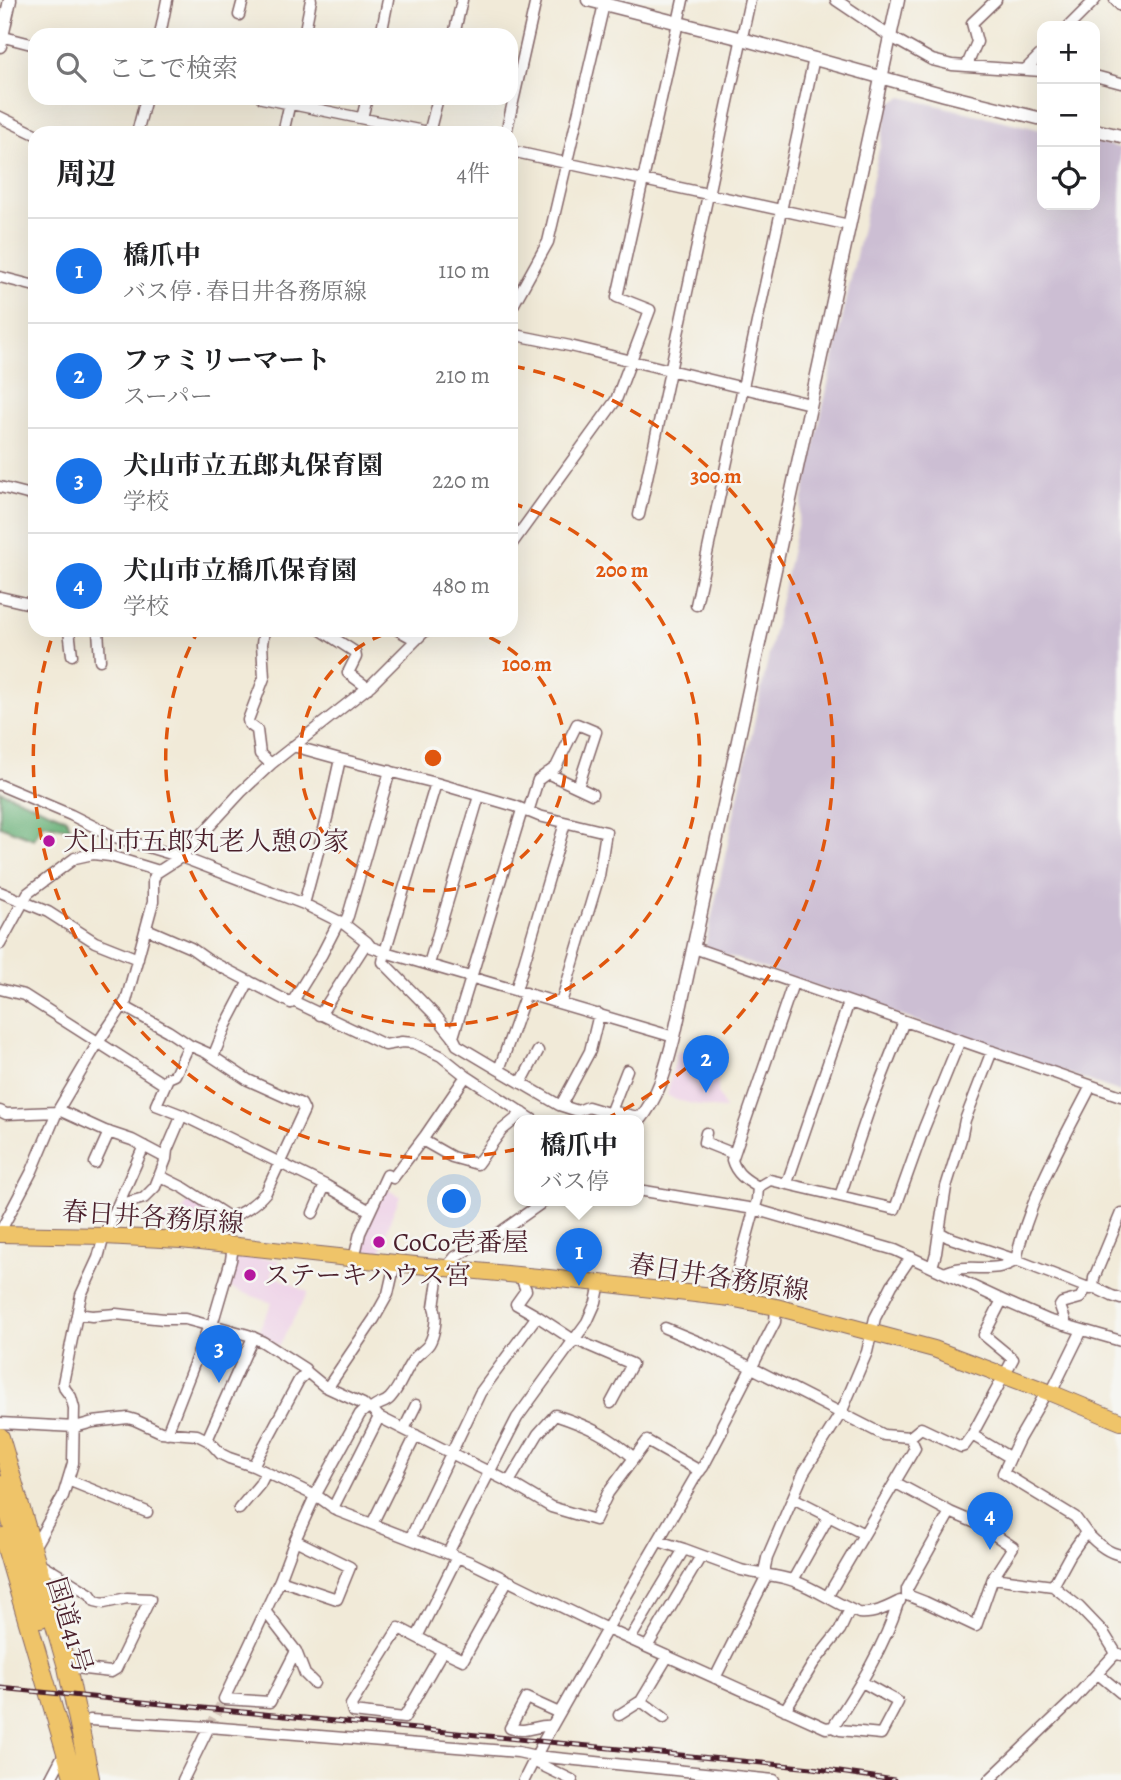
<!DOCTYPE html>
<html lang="ja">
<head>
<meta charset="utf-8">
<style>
  :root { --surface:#fff; --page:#f6f6f6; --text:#202124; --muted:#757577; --line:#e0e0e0; --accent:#1a73e8 }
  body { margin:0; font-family:Alegreya,"Noto Serif JP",serif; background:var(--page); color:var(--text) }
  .controls { position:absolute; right:21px; top:21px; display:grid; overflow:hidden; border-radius:14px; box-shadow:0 7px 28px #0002 }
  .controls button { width:63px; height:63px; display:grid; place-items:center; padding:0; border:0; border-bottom:2px solid var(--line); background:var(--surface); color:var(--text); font:35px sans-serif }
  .you { position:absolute; left:455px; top:1202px; width:24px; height:24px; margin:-18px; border:5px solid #fff; border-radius:50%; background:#1a73e8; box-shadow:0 0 0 10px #1a73e833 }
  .badge { display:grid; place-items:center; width:46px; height:46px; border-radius:50%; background:var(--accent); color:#fff; font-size:23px; font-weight:700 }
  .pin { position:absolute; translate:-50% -58px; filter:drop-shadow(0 2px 4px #0008) }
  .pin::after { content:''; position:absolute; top:37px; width:24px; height:21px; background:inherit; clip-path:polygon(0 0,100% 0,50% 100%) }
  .popup { position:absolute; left:514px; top:1115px; width:130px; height:91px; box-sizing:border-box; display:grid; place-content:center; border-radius:14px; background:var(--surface); filter:drop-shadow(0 2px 5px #0005); font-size:23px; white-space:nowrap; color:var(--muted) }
  .popup b { font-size:26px; color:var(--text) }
  .popup::after { content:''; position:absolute; left:50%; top:100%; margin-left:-14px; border:14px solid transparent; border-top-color:var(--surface) }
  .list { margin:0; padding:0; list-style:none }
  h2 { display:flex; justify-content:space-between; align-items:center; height:91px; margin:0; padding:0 28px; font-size:30px }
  h2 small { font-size:23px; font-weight:400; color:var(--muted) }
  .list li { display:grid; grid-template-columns:46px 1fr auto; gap:21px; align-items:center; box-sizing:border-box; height:105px; padding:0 28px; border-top:2px solid var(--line) }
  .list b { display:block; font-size:26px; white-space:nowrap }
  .list p { margin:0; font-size:23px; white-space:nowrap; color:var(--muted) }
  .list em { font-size:23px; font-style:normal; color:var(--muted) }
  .icon { flex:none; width:38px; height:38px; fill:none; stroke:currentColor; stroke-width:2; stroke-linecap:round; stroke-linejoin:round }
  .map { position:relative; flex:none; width:1121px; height:1780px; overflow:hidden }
  .search { position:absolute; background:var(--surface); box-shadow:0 7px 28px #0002; left:28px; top:28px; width:490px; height:77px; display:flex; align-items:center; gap:18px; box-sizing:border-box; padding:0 24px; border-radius:21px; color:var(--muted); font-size:26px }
  .panel { position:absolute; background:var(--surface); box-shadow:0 7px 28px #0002; left:28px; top:126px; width:490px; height:511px; border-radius:21px }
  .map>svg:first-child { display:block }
  .built { fill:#eed0e7 }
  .industrial { fill:#ccbed3 }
  .forest { fill:#68b077; stroke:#596851; stroke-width:2 }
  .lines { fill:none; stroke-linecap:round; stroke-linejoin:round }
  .minor-tunnel { stroke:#d0c1b5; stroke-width:10; stroke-dasharray:10 5; stroke-linecap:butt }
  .minor-casing { stroke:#846668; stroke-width:13 }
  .tertiary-casing { stroke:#846668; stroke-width:15 }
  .primary-casing { stroke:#846668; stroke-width:18 }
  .trunk-casing { stroke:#846668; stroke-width:20 }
  .minor { stroke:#fff; stroke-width:10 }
  .tertiary { stroke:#fff; stroke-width:12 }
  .primary { stroke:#efc469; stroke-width:16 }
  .trunk { stroke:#efc469; stroke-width:18 }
  .rail-casing { stroke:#4a1f2b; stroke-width:5 }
  .rail { stroke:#f6f6f2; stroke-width:2.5; stroke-dasharray:8; stroke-linecap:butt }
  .ring { fill:none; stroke:#e0560e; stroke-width:3.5; stroke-dasharray:12 9 }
  .poi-dot { fill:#b5179e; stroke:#f6f6f2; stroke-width:2.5 }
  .labels { text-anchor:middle; stroke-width:5; stroke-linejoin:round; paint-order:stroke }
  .poi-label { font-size:26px; fill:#4a1f2b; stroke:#f6f6f2; text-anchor:start }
  .street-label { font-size:26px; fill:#4a1f2b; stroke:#f6f6f2 }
  .centre { fill:#e0560e; stroke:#f6f6f2; stroke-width:3.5 }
  .ring-label { font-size:21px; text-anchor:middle; font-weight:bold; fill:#e0560e; stroke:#f6f6f2; stroke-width:5; stroke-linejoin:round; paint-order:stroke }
</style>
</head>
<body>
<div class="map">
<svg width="1121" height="1780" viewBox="0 0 1121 1780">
  <rect width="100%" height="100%" fill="#f6f6f2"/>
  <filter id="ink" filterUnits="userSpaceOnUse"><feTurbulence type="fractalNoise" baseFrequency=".0143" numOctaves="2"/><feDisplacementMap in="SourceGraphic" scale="14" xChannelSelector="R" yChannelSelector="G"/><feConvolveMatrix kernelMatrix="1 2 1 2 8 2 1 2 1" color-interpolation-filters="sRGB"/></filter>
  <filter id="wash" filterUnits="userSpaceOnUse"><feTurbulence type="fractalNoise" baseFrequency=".00686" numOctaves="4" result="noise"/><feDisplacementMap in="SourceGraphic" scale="28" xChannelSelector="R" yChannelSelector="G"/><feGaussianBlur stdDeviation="1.57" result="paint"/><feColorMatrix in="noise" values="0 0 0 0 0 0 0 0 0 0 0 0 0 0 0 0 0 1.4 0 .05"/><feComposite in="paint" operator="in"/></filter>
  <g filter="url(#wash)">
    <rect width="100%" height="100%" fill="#f1ead8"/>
    <path class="built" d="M677,1051L717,1055L718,1093L725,1109L712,1108L676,1100L667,1095Z
      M384,1188L400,1196L391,1218L381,1252L358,1249Z
      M190,1196L225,1218L218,1231L212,1236L157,1230L171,1211L181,1215Z
      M236,1256L279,1260L271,1274L308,1292L279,1346L257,1334L272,1303L227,1287Z"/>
    <path class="industrial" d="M902,97L1042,130V205H1095V142L1121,148V1092L705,948L889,104Z"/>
    <path class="forest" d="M0,791L66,818L71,829L43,823L34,839L0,826Z"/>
  </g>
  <g filter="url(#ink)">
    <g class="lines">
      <path class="minor-tunnel" d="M209,1727L224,1699"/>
      <g class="minor-casing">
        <path id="minor" d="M836,0L891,37L932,60L952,65L1042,71
          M1115,0L1121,6
          M239,15L243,0
          M1069,26L1095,0
          M160,35L167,0
          M304,35L311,0
          M381,35L388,0
          M454,35L462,0
          M0,36L35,45
          M967,65L977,42L972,23L996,0
          M1025,70L1042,53
          M1095,76L1121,83
          M262,98L433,133
          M0,117L35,134
          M362,118L367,98
          M137,133L146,98
          M283,133L291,98
          M429,133L438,98
          M506,133L536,0
          M511,151L849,225
          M0,277L35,286
          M511,309L548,242L605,0
          M511,334L570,346L810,404
          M0,487L35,496
          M639,515L750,0
          M511,545L616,400L650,310L617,297L683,0
          M0,597L35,605
          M696,605L814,58
          M69,630L72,655
          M98,630L100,660
          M264,630L262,644L264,678L248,720L249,724L257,730L260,754L271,764
          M321,630L355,652L356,657L348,673L368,688
          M398,630L416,640
          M293,746L340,759
          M547,773L592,794
          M436,783L385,952L674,1037
          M0,785L71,815L115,837L181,857L304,904L344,924L367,942L371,947L385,952L383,962L436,1016L453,1037L457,1045L499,1070L526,993
          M528,812L538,780L556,767L577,724L596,732L578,787
          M0,892L48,912L95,942L138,959
          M304,904L327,818L340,759L436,783L515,806L539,816L606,832L599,876L561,1003
          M344,924L348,916L390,771
          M147,929L191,948L208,960L291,1003L293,1001L385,1045L402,1042L414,1043L441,1056L466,1076L533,1120
          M0,944L28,893L75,858L93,854L110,856L159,871
          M694,948L1121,1096
          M429,964L479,796
          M0,989L24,995L165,1085
          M516,990L565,823
          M293,1001L322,954L339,921
          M123,1006L168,1031L189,1045L207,1053L248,1080L301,1104L304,1110L266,1192C257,1203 242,1214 229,1217L215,1244
          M320,1015L367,942
          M453,1037L522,810
          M189,1045L175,1075L168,1078L156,1105L182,1115L325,1185L370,1211
          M213,1057L226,1025L249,981
          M499,1070L559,1105L578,1111L588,1107L608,1113L611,1111L642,1118
          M521,1083L538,1051
          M561,1105L590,1051L599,1014
          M59,1110L105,1131L132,1140L166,1158
          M0,1111L6,1114L57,1112
          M611,1111L627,1070
          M706,1133L704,1142L734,1154
          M422,1140L452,1157L477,1164L502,1130L523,1113
          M95,1163L109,1132
          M160,1176L184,1188L229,1217
          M787,1183L849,1002
          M758,1187L770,1180L895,1209L924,1128L960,1040
          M758,1187C746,1180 736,1174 732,1160L793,983
          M638,1190L754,1209L874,1244L895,1250L1002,1300L1048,1320L1121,1341
          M840,1196L869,1110L904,1021
          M118,1205L144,1198L155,1187L166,1159L167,1150L182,1115
          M313,1213L325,1185
          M0,1232L32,1171L57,1112L99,1041L126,1001L153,902V881L156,873L181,857L241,792L271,764L371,685L426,630
          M939,1232L946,1187L961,1139L965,1120L992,1051
          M233,1246L231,1260L212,1325L248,1335L263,1342L305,1369L307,1372
          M354,1259L360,1233L387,1175L393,1178L425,1136L466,1076
          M932,1267L936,1253L939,1232L948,1237L1016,1260C1029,1198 1063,1141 1091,1086
          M446,1268L455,1257L499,1233L546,1200
          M945,1273C967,1261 994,1276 1016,1260L1091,1289L1093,1287L1094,1278L1121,1213
          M520,1275L526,1290L516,1304L537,1316
          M1093,1287L1112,1296L1121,1299
          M730,1298L757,1200L758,1187
          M77,1314L92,1316L116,1314L164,1319H185L211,1326
          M1064,1325L1065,1320L1060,1306L1062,1303L1080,1298L1087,1287
          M665,1328L711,1347L884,1435L910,1437L921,1428L961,1447L964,1446L972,1435L1013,1359L984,1335L1002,1300
          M328,1387L374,1319L388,1294L395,1263
          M1047,1391L1019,1439L1003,1473L1075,1517L1086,1532
          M1051,1393L1082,1330
          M372,1409C377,1403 385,1404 390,1398C401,1386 404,1372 413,1360C417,1354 425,1350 429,1344C434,1336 438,1316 434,1307L440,1267
          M0,1423L75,1427L93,1422L128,1418L135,1420L161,1432L197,1435L209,1441L221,1454L229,1458L253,1466L320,1498L338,1511L470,1562L607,1629L826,1728L833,1727C858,1688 884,1648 898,1603
          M404,1429L416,1405
          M167,1433L208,1328L212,1325
          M972,1435L1009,1457
          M207,1440L253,1337
          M253,1466L299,1380L307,1372L324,1386L363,1404L367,1408
          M68,1480L147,1512
          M509,1482L538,1434L555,1415C588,1426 608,1435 634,1458L647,1441L700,1471
          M896,1483L950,1512
          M793,1498L864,1534
          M333,1508L379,1417
          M239,1509L260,1484L266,1472
          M950,1512L978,1524L1013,1547L993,1578L976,1626L925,1602L907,1595V1589Z
          M372,1524L416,1435
          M410,1539L480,1393L537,1316L569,1337L632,1364L611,1403
          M658,1541L684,1549L741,1570C759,1575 776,1574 794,1581C817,1589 836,1604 859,1613C873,1615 888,1607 900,1601
          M33,1549L63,1496L73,1463L74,1408L71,1397L65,1389L63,1383L81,1295L98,1258L104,1236L144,1146
          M448,1553L517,1418L587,1322L596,1302L600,1283
          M36,1561L90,1594L95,1601L104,1603L127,1598L150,1599L116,1669L111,1672L67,1667
          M993,1578L1053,1586L1079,1607L1103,1632L1116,1653L1121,1655
          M280,1580L337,1599L350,1567L295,1540
          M793,1580L829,1516
          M1053,1586L1070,1555L1086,1532C1095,1542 1108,1553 1121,1555
          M827,1597L915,1448L910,1437
          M265,1611L296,1651L270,1702L224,1699L280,1580L295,1540L315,1496L360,1414L367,1408L372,1409L379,1417L509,1482L551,1507L595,1520L608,1493L634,1458
          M417,1637L457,1557
          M630,1639L684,1549
          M647,1647L701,1556
          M443,1650L404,1718L353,1712L351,1705L399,1628C420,1639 441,1650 463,1660L507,1581
          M296,1651L305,1674L314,1683
          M1098,1674L1121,1693
          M715,1678L765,1579V1567L767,1558L804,1472L841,1413L867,1352L875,1318L892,1285L911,1257
          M641,1701L664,1718
          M785,1710L813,1664L840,1630L850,1609
          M619,1715L641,1701L668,1656
          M90,1720L209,1727L518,1752L536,1756L774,1780
          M552,1726C537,1724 527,1734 510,1728L526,1698L559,1713
          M833,1727L840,1730L881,1734L898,1702L862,1682
          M533,1761L572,1780
          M50,1780L61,1759
          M183,1780L209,1727
          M524,1780L543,1742L607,1629L697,1474L703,1467L722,1431V1425L775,1322L776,1307
          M989,1780L1072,1701L1116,1653"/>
      </g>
      <g class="tertiary-casing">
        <path id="tertiary" d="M588,0L742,39L945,95L1042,119
          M0,46L10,0
          M1095,130L1121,136
          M638,1122C659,1097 666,1068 674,1037L898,0"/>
      </g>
      <g class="primary-casing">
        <path id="primary" d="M0,1234L104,1236L181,1240L395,1263L600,1283L730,1298L776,1307L934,1349L1051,1393L1121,1422"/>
      </g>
      <g class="trunk-casing">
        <path id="trunk" d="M0,1437L67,1667L90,1778
          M0,1485L41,1619
          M3,1537L74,1780"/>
      </g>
      <use href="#minor" class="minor"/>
      <use href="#tertiary" class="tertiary"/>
      <use href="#primary" class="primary"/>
      <use href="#trunk" class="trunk"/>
      <g class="rail-casing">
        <path id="rail" d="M0,1688L812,1768L894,1780"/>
      </g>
      <use href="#rail" class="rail"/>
    </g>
  </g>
  <g class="ring">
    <path d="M470 630A133 133 0 1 1 396 630"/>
    <path d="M511 503A267 267 0 1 1 198 631"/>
    <path d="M513 366A400 400 0 1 1 54 631"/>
  </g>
  <g class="poi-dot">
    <circle cx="49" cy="841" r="7"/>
    <circle cx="379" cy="1242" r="7"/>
    <circle cx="250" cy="1275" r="7"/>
  </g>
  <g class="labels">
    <g class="poi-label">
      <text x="63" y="850">犬山市五郎丸老人憩の家</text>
      <text x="393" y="1251">CoCo壱番屋</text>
      <text x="264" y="1284">ステーキハウス宮</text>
    </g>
    <g class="street-label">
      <text transform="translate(153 1217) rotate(4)" y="9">春日井各務原線</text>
      <text transform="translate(719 1277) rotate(9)" y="9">春日井各務原線</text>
      <text transform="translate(70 1625) rotate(73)" y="9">国道41号</text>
    </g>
  </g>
  <circle cx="433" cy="758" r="10" class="centre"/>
  <g class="ring-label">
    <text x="716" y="483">300 m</text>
    <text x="622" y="577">200 m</text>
    <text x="527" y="671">100 m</text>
  </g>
</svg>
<div class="controls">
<button>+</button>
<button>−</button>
<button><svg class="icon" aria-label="locate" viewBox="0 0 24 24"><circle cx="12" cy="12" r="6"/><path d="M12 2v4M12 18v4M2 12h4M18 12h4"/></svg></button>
</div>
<div class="you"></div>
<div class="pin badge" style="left:579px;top:1286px">1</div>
<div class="popup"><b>橋爪中</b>バス停</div>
<div class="pin badge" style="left:706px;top:1093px">2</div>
<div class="pin badge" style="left:219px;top:1383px">3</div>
<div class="pin badge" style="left:990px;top:1550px">4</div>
<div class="search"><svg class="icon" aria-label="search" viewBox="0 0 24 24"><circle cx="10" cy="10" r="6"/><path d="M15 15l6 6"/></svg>ここで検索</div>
<section class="panel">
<h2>周辺<small>4件</small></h2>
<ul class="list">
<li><span class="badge">1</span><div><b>橋爪中</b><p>バス停 · 春日井各務原線</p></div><em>110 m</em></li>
<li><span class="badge">2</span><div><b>ファミリーマート</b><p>スーパー</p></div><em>210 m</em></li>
<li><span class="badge">3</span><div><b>犬山市立五郎丸保育園</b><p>学校</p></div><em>220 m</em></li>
<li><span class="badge">4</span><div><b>犬山市立橋爪保育園</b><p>学校</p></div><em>480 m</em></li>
</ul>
</section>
</div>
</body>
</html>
